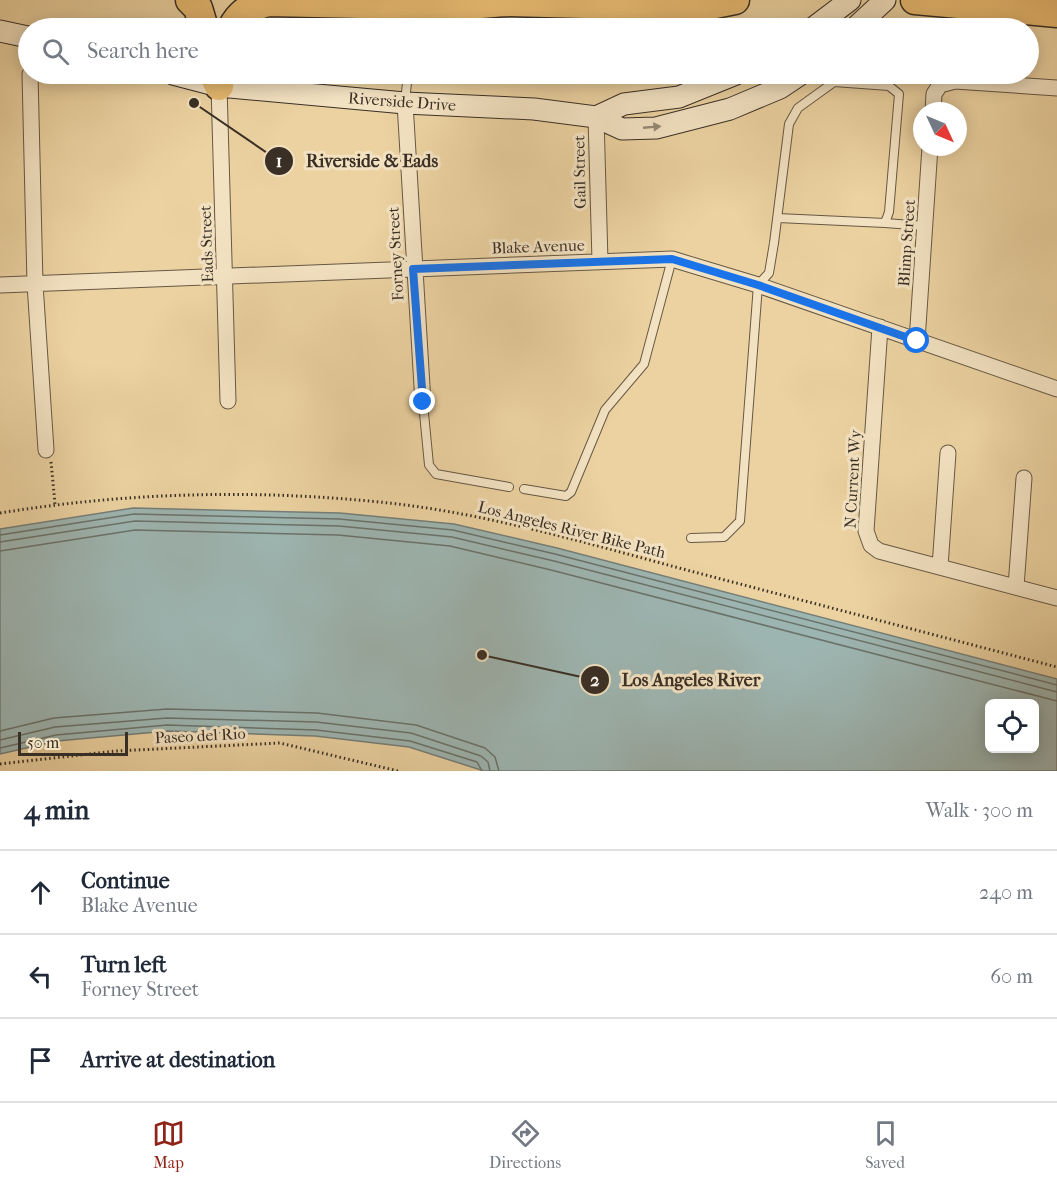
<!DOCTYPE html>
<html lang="en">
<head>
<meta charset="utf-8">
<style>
  :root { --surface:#fff; --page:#f6f6f7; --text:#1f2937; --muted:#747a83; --line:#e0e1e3; --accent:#8f2418 }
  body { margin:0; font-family:"IM FELL French Canon",serif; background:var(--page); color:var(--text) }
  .controls { position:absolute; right:18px; bottom:18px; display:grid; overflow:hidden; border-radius:9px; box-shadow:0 3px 15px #0003 }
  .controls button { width:54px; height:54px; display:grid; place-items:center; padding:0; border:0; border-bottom:2px solid var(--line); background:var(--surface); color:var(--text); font:30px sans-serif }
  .compass { position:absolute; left:913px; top:102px; width:54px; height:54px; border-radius:50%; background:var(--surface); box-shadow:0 3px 15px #0003; rotate:134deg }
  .scale { position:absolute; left:18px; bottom:15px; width:110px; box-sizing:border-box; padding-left:6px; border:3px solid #392f25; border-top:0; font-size:16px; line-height:21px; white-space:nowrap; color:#392f25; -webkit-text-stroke:4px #f3e2c2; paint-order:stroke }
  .stop { position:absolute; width:18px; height:18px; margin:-14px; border:4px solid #1a73e8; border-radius:50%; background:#fff }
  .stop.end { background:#1a73e8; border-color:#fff; box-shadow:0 2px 6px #0008 }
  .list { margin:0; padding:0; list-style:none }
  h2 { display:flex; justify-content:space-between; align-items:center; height:78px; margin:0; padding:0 24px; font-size:26px }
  h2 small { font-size:20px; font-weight:400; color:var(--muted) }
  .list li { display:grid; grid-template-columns:39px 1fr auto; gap:18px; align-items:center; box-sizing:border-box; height:84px; padding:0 24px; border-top:2px solid var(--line) }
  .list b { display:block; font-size:22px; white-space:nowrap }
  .list p { margin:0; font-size:20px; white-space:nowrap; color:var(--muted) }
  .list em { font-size:20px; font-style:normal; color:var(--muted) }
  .icon { flex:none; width:33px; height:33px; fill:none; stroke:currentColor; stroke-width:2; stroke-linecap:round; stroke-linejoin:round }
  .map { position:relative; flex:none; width:1057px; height:771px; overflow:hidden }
  .search { position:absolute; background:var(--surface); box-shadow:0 3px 15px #0003; left:18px; right:18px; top:18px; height:66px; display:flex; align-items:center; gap:15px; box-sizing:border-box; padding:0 21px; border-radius:33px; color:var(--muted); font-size:22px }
  .sheet { height:330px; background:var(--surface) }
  nav { display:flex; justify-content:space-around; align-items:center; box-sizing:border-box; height:84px; border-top:2px solid var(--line); background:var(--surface); font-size:16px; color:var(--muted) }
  nav a { display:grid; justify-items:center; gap:3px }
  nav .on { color:var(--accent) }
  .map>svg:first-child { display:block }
  .water { fill:#9db5b1; stroke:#757f79; stroke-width:1.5; fill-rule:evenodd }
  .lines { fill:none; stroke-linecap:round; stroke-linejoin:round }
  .shore { stroke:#6b726b; stroke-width:1.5 }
  .service-casing { stroke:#665844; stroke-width:10 }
  .minor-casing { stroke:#665844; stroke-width:17 }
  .secondary-casing { stroke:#392f25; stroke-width:23 }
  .motorway-casing { stroke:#392f25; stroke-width:31 }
  .path { stroke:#392f25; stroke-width:3; stroke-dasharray:1.5 3; stroke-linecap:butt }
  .service { stroke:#f3e2c2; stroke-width:8 }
  .minor { stroke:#f3e2c2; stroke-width:15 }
  .secondary { stroke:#f3e2c2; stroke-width:21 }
  .motorway { stroke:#e6b970; stroke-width:28 }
  .oneway { fill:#968874 }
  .route { stroke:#1a73e8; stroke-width:8 }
  .labels { text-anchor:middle; stroke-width:6; stroke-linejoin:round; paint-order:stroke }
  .street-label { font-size:16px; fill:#392f25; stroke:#f3e2c2 }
  .leader { fill:none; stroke:#392f25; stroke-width:2 }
  .callout-dot { fill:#392f25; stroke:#f3e2c2; stroke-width:2 }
  .mark-label { font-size:18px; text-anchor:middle; font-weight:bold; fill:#fff }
  .callout-label { font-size:18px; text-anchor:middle; font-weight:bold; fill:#392f25; stroke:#f3e2c2; stroke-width:6; stroke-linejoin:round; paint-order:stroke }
</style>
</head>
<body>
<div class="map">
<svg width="1057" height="771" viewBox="0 0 1057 771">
  <rect width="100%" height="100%" fill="#ecd2a1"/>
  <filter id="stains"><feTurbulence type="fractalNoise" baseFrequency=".00333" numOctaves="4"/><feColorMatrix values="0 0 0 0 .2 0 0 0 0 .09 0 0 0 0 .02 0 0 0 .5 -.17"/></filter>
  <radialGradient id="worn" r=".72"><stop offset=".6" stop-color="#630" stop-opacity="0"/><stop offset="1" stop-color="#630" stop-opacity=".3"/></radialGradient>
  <path class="water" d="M133,508L340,513L454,524L557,548L1057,679V771H484L409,747L315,736L168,731L57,741L0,754V529ZM990,704H1034V748H990Z"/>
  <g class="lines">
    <path class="shore" d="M0,535L134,514L339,519L453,530L555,554L1057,685
      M0,542L135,521L339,526L452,537L554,561L1057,692
      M0,551L135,530L338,535L450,546L551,570L1057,701
      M0,731L54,718L167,709L317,713L416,725L485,748L495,757L499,771
      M0,740L55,727L167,718L316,722L411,733L481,756L488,762L490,771
      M0,748L56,735L167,725L316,730L410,741L477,762L482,771"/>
    <g class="service-casing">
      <path id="service" d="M405,101L408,74
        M885,223L925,226
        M423,403L429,465L436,474L509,487
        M524,489L566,496L571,492L605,410L644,364L672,259
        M691,538L724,537L740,521L758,285L769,273L774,243L789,124L798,108L834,82L889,86L899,94L889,212L885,223L778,218"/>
    </g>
    <g class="minor-casing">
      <path id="minor" d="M30,74L35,284L46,450
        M219,86L228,401
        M405,103L423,403
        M933,111L934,94L940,85L955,81L1057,88
        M596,117L600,261
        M0,285L672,259L758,285L1057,389
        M880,327L866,531L871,545L879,551L1057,598
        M917,341L930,147
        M940,567L948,453
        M1016,587L1024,478"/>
    </g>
    <g class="secondary-casing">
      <path id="secondary" d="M813,28L850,0
        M855,28L885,0
        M0,31L28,37
        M173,74L219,86L405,103L534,109L596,117L622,129L656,128L730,109L780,88L801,74
        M596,117L624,104L679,97L736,74"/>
    </g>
    <g class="motorway-casing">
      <path id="motorway" d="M190,0L198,8L204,28
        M915,0L1057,13
        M232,28C240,12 251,6 268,2L456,6L505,2L700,7L735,0
        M213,74L219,86"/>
    </g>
    <path class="path" d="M51,462L55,504
      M0,513C130,492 258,489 389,503C488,514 583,542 679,568C805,601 931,634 1057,667
      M0,764L116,751L280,743L398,771"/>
    <use href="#service" class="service"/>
    <use href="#minor" class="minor"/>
    <use href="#secondary" class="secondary"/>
    <use href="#motorway" class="motorway"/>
  </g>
  <defs><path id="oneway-solid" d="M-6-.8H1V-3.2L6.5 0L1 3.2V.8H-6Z" transform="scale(1.5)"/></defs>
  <use class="oneway" href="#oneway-solid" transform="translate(652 127) rotate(-5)"/>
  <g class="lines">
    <path class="route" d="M423,402L413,269L672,259L758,285L917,341"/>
  </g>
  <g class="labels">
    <g class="street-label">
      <text transform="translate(402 101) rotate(4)" y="6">Riverside Drive</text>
      <text transform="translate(579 172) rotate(-91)" y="6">Gail Street</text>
      <text transform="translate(906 243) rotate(-86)" y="6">Blimp Street</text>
      <text transform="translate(206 244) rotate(-92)" y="6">Eads Street</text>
      <text transform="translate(538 246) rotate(-2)" y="6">Blake Avenue</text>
      <text transform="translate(395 254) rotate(-93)" y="6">Forney Street</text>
      <text transform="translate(852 479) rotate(-87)" y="6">N Current Wy</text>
      <text transform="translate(572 529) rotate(14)" y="6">Los Angeles River Bike Path</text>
      <text transform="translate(200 735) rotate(-3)" y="6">Paseo del Rio</text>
    </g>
  </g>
  <path class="leader" d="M194 103L279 161M482 655L595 680"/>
  <g class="callout-dot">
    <circle cx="194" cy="103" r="6"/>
    <circle cx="482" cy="655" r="6"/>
    <circle cx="279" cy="161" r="15"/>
    <circle cx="595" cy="680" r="15"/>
  </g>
  <g class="mark-label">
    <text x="279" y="167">1</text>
    <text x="595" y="686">2</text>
  </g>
  <g class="callout-label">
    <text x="372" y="167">Riverside &amp; Eads</text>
    <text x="691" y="686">Los Angeles River</text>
  </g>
  <rect width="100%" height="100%" filter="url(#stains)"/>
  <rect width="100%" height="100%" fill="url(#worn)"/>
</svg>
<div class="controls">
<button><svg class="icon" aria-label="locate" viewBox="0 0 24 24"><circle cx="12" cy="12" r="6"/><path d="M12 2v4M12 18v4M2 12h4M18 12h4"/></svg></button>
</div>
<svg class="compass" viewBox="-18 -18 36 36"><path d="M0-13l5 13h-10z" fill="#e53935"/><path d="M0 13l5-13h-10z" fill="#747a83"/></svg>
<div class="scale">50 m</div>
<div class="stop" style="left:917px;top:341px"></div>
<div class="stop end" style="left:423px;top:402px"></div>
<div class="search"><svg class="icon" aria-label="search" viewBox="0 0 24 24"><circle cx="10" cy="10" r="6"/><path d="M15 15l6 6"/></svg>Search here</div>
</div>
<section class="sheet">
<h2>4 min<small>Walk · 300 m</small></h2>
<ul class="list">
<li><svg class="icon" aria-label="ahead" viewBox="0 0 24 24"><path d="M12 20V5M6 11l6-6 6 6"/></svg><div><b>Continue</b><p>Blake Avenue</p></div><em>240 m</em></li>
<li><svg class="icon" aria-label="left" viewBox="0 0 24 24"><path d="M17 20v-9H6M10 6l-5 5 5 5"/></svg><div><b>Turn left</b><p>Forney Street</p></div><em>60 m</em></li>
<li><svg class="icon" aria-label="arrive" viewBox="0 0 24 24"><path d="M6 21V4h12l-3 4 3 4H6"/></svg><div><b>Arrive at destination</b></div></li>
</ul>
</section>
<nav>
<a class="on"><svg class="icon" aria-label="map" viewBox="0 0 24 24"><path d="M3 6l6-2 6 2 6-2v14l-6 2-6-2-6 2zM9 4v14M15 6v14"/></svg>Map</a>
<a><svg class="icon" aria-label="directions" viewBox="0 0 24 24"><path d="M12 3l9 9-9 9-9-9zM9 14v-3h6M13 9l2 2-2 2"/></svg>Directions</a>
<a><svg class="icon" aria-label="saved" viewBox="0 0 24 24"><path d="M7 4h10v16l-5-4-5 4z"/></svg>Saved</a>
</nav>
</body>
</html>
